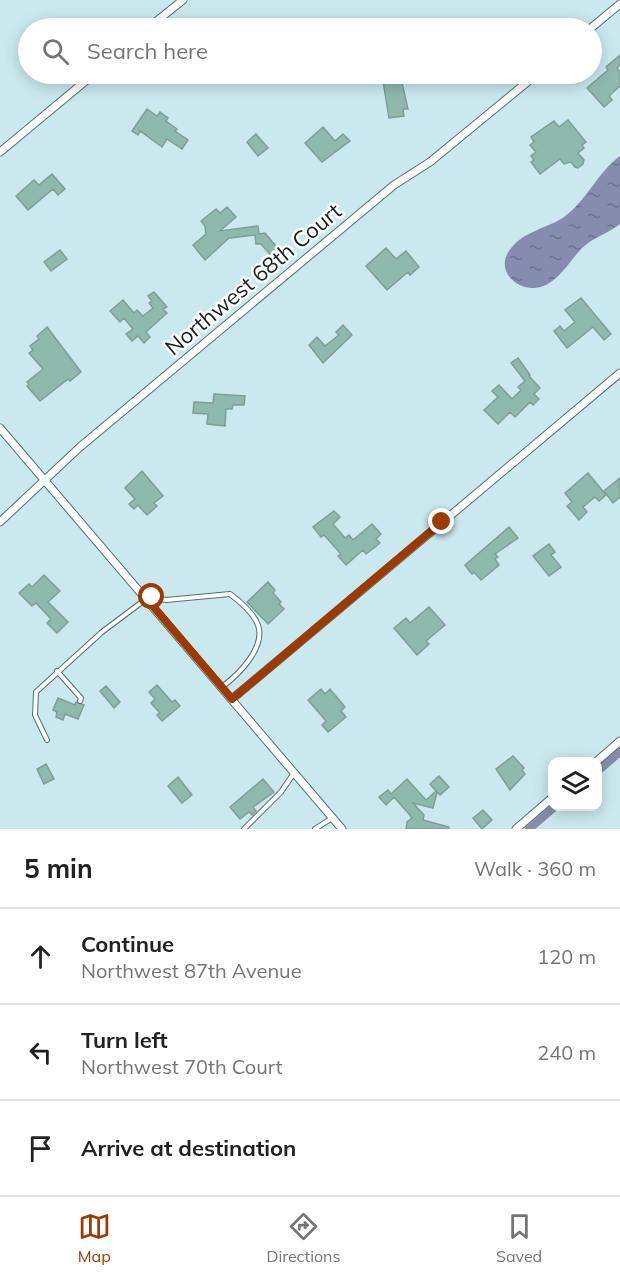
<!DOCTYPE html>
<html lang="en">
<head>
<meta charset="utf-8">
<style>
  :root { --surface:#fff; --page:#f6f6f6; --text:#202124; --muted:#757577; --line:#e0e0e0; --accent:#9e3a00 }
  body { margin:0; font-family:Mulish,sans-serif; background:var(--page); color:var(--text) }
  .controls { position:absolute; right:18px; bottom:18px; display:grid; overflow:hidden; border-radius:12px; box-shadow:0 3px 15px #0003 }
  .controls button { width:54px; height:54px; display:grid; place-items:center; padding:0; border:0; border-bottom:2px solid var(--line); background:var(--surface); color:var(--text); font:30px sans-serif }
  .stop { position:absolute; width:18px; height:18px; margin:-14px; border:4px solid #9e3a00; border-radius:50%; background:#fff }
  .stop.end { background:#9e3a00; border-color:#fff; box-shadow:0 2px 6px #0008 }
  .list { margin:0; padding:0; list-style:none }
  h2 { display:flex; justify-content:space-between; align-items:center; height:78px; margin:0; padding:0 24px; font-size:26px }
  h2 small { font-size:20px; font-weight:400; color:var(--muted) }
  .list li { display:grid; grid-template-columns:39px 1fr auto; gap:18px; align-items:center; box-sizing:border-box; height:96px; padding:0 24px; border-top:2px solid var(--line) }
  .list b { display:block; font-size:22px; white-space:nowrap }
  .list p { margin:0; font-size:20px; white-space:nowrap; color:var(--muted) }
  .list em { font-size:20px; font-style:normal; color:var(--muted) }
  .icon { flex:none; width:33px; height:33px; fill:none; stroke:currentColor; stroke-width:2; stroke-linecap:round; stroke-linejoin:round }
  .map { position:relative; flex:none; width:620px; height:829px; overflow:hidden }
  .search { position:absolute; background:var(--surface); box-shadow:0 3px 15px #0003; left:18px; right:18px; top:18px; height:66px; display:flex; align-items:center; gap:15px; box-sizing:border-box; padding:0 21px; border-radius:33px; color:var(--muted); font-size:22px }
  .sheet { height:366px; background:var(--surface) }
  nav { display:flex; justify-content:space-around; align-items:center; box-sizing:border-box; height:84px; border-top:2px solid var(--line); background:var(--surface); font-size:16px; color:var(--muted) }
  nav a { display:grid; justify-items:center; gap:3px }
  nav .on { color:var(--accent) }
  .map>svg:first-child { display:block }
  .water { fill:url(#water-ripples) }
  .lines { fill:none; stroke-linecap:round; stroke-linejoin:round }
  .canal { stroke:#858cae; stroke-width:8 }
  .building { fill:#8ebaad; stroke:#819d95; stroke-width:1.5 }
  .lane-casing { stroke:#536f73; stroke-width:6 }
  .street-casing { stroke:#536f73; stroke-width:9 }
  .lane { stroke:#fff; stroke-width:4 }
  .street { stroke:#fff; stroke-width:7 }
  .route { stroke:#9e3a00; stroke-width:8 }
  .labels { text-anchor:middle; stroke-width:5; stroke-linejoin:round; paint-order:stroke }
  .street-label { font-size:22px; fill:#142021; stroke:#fff }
</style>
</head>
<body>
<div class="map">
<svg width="620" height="829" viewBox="0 0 620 829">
  <defs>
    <pattern id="water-ripples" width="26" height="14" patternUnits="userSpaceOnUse" patternTransform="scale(1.5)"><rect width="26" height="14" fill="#858cae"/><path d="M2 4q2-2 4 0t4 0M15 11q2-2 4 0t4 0" fill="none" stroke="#6c728d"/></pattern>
  </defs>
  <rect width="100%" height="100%" fill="#cae9ee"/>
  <path class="water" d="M620,156V224C610,232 598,236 588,243C572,255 565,275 546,285C520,297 491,270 512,247C525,231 548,228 564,217C587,200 598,172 620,156Z"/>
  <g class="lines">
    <path class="canal" d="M598,771L620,752
      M529,829L556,806"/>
  </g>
  <path class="building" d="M620,55V65L617,68L620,72V86L609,96L612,100L604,107L587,88L608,70L606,67Z
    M389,74H400L408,109H403L404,116L389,118L383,81L390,80Z
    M147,109L157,116L160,112L168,118L166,121L177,129L175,131L188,140L182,149L167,139L162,147L140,131L138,135L132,131Z
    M568,120L586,142L582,145L584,148L578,153L584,160L583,164L578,168L575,167L571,162L564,164L560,159L540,174L531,162L534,160L531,156L536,152L530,145L534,142L531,137L554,121L559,127Z
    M323,127L335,141L343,134L350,141L322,162L305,143Z
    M256,134L268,148L258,156L247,142Z
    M52,174L65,189L58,195L53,189L28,210L16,196L34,180L39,185Z
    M227,207L236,217L220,231L258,226L259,234L265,233L281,252L274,259L261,244H256L255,235L229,238L205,260L193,245L206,234L205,226L201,221L216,209L220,213Z
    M386,248L396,259L406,251L419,267L410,275L408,272L387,290L366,266Z
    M60,250L67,259L51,271L44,262Z
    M154,292L167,307L163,309L167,313L146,332L150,337L144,343L138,336L132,341L126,334L133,329L124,318L120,322L110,311L123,300L134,313L137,310L143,316L153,308L149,303L152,301L148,296Z
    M581,298L611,334L604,340L593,327L567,348L554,331L560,326L564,331L575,322L565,310Z
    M343,325L352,335L323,363L309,345L317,337L325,346L339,335L336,332Z
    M47,327L81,372L70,381L68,379L40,401L27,386L29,384L27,382L43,369L29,353L33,350L30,346L39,339L37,336Z
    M518,358L530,375L529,376L540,388L534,394L539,399L533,405L530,402L515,417L510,412L498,424L484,410L498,397L492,391L499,385L512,399L521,390L518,387L525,381L511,363Z
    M214,394L245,396L244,405H233L232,409H226L225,426L207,424L208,414L193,413L194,402L213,403Z
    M142,471L163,496L154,503L157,506L147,515L138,505L134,509L129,504L135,499L125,488Z
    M588,473L606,495L599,501L595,497L583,507L587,512L579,520L567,506L572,502L565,493Z
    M620,478V497L613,503L604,491Z
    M334,511L340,517L333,524L345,538L349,535L353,540L372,524L381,534L376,539L380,543L366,554L363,550L346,565L338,556L341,554L324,535L321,537L313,527Z
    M509,527L518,538L495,554L498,557L495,559L499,565L481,580L474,572L472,574L465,565Z
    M549,544L555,552L551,555L561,567L549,576L533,556Z
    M44,575L60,591L48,602L68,622L57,633L47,623L51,619L36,603L32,606L19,593L29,584L32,587Z
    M268,582L275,590L273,593L281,602L279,604L284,609L268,624L247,602Z
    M429,607L445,625L426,641L429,644L417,655L394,628L406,618L410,623Z
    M157,685L172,702L175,700L180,706L162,721L157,715L160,713L151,703L155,699L149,692Z
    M106,686L120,702L114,708L100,691Z
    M321,689L325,694L330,689L345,707L341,711L346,717L328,732L322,725L326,721L308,700Z
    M58,698L75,705L76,702L84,705L78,719L65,714L63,720L56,717L57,712L53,710Z
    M513,756L524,768L522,770L525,774L510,790L496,769Z
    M46,764L54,779L44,784L37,769Z
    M439,776L449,787L440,795L437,792L433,808L413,803L424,815L423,820L449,827V829H406L407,822L412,818L409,814L394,797L386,805L379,797L388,790L391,794L407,779L426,800L436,791L430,784Z
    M178,777L192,795L182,803L168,786Z
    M263,779L274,792L253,807L256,811L252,815L249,812L240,819L230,807Z
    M483,810L492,820L482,829L473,818Z"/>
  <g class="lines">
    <g class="lane-casing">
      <path id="lane" d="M57,671L81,698L80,701
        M47,740L35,715L36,692L102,632L146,599L152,597L166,600L230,594C240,601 254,614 258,625C266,648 238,675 222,687
        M244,829L281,792L294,773
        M315,829L332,818"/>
    </g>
    <g class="street-casing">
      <path id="street" d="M148,28L183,0
        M591,28L620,4
        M0,152L94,74
        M0,428L342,829
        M0,522L80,447L394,185L430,162L537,74
        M232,699L620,373
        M596,762L620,741
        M516,829L552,798"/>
    </g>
    <use href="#lane" class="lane"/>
    <use href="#street" class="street"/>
  </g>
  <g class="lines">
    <path class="route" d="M152,597L146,598L232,699L442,522"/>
  </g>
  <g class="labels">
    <g class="street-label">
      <text transform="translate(253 279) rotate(-40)" y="8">Northwest 68th Court</text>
    </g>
  </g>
</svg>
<div class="controls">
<button><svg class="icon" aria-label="layers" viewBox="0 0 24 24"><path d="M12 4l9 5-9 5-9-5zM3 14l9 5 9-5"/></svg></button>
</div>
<div class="stop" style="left:152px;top:597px"></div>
<div class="stop end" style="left:442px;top:522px"></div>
<div class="search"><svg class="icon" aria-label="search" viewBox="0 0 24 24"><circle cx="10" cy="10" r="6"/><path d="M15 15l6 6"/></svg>Search here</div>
</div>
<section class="sheet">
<h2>5 min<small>Walk · 360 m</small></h2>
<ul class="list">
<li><svg class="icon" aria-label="ahead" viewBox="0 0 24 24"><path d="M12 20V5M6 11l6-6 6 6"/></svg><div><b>Continue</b><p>Northwest 87th Avenue</p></div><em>120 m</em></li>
<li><svg class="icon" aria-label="left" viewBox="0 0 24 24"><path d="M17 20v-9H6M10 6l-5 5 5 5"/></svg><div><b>Turn left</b><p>Northwest 70th Court</p></div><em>240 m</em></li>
<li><svg class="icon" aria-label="arrive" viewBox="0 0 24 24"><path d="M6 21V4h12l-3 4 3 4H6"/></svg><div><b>Arrive at destination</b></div></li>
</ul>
</section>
<nav>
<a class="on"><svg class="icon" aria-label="map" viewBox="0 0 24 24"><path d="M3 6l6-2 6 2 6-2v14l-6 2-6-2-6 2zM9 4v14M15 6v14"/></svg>Map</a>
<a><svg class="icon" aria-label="directions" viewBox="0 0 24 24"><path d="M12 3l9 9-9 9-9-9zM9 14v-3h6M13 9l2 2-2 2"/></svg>Directions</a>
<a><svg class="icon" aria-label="saved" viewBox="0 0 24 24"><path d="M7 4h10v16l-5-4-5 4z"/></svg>Saved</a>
</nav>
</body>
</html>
